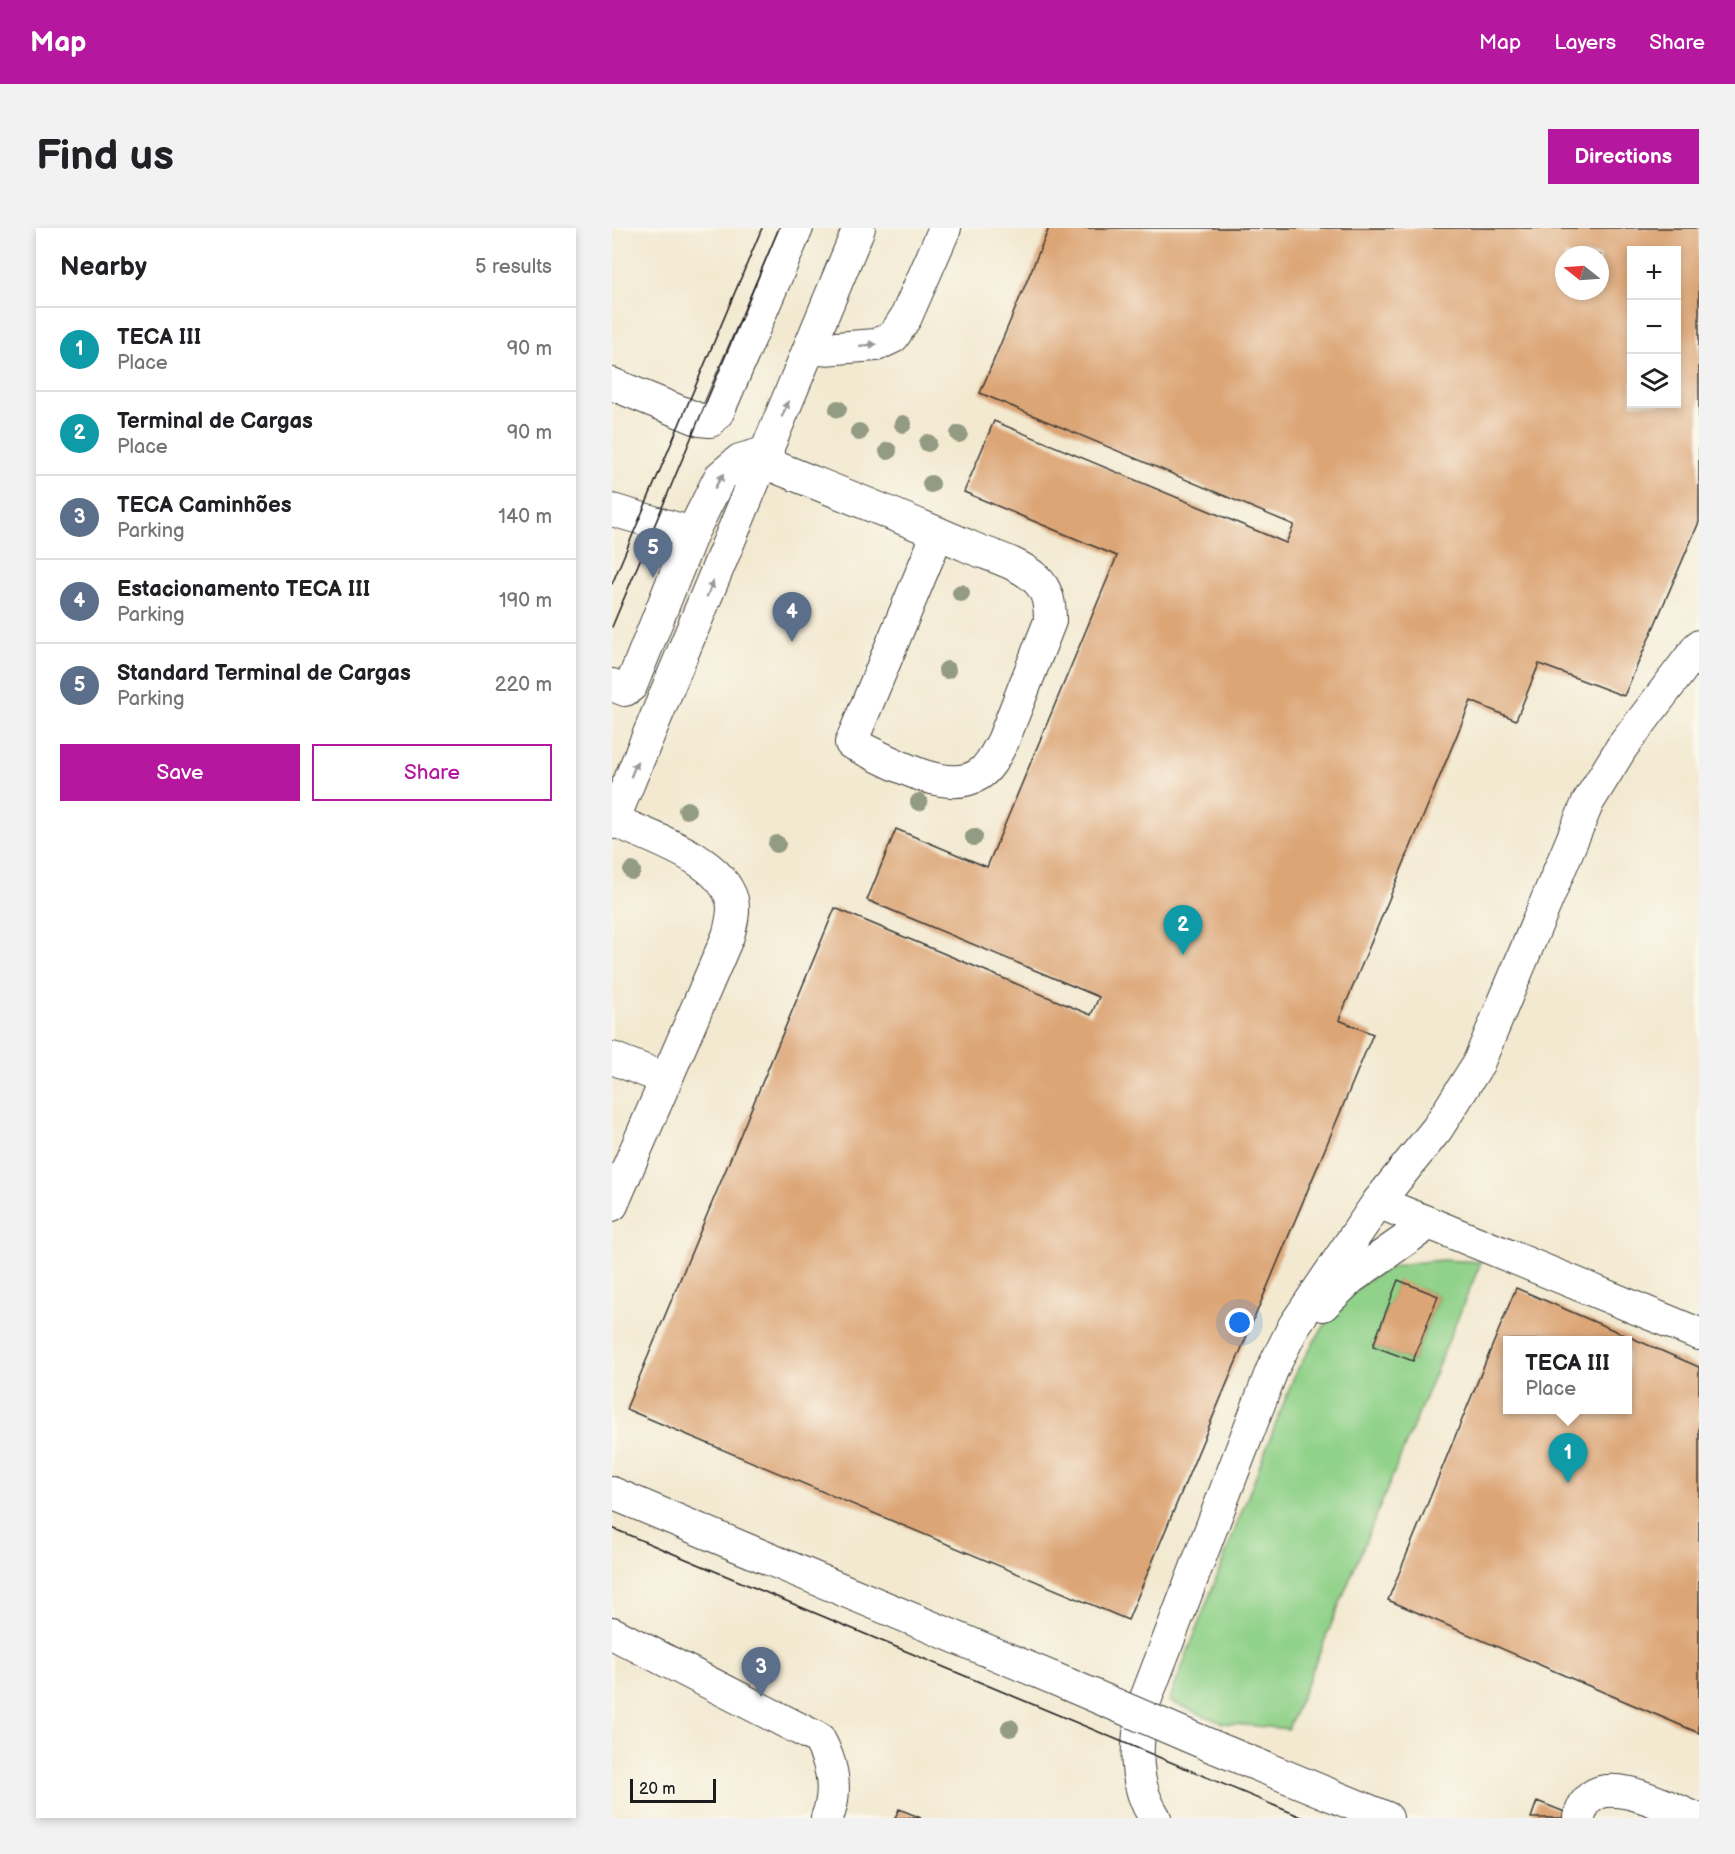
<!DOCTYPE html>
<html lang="en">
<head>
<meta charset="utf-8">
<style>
  :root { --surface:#fff; --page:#f2f2f2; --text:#202124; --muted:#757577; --line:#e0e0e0; --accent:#b5179e }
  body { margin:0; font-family:"Balsamiq Sans",sans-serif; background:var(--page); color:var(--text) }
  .controls { position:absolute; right:18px; top:18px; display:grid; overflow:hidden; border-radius:0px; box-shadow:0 3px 9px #0003 }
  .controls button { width:54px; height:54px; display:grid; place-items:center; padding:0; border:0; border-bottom:2px solid var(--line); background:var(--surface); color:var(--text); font:30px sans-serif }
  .compass { position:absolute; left:943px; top:18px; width:54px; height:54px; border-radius:50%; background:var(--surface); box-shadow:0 3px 9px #0003; rotate:287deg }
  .scale { position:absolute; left:18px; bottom:15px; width:86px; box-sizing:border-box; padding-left:6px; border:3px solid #1c1c1c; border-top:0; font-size:16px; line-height:21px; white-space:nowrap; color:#1c1c1c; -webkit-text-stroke:4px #fbf7ec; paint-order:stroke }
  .you { position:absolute; left:628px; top:1095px; width:21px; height:21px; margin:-15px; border:4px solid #fff; border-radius:50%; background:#1a73e8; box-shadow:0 0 0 9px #1a73e833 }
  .badge { display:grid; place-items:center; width:39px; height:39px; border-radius:50%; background:var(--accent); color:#fff; font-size:20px; font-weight:700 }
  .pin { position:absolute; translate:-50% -50px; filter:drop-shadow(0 2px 3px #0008) }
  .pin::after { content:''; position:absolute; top:32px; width:21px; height:18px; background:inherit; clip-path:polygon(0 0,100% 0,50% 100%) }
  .popup { position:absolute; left:891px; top:1108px; width:129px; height:78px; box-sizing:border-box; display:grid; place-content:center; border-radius:0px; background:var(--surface); filter:drop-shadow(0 2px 4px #0005); font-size:20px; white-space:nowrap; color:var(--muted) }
  .popup b { font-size:22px; color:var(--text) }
  .popup::after { content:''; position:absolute; left:50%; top:100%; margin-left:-12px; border:12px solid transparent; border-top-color:var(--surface) }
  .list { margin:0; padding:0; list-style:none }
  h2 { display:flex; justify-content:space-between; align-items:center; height:78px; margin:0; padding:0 24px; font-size:26px }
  h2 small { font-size:20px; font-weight:400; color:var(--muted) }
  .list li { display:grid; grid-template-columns:39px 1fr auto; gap:18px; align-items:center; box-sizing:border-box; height:84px; padding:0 24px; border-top:2px solid var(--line) }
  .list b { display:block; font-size:22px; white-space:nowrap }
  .list p { margin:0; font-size:20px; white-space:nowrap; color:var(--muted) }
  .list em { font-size:20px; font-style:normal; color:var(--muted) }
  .actions { display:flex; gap:12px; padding:18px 24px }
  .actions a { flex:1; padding:14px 0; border:2px solid var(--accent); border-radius:0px; text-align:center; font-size:21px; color:var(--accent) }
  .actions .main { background:var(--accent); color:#fff }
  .icon { flex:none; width:33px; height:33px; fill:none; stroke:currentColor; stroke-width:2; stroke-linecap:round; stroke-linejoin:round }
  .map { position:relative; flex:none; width:1087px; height:1590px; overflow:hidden; border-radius:0px }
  header { display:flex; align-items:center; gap:36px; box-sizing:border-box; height:84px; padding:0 30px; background:var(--accent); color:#fff }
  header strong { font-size:28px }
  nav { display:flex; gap:33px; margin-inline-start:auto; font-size:21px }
  .intro { display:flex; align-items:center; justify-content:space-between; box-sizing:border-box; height:144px; padding:0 36px }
  h1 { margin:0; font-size:42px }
  .button { padding:15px 27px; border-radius:0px; background:var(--accent); color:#fff; font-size:21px; font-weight:700 }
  main { display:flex; gap:36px; padding:0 36px }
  aside { flex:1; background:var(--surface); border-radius:0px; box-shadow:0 3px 9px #0003 }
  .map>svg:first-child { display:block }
  .green { fill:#91d28a; stroke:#567753; stroke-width:1.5; fill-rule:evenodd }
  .building { fill:#dca576; fill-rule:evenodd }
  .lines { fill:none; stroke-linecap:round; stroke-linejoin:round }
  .minor-casing { stroke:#3c3b37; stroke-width:34 }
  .minor { stroke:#fff; stroke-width:32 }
  .tram { stroke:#1c1c1c; stroke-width:1.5 }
  .minor-bridge-casing { stroke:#3c3b37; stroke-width:34; stroke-linecap:butt }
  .minor-bridge { stroke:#fff; stroke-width:32 }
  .tree { fill:#939b82 }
  .oneway { fill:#999 }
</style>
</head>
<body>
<header>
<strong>Map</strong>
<nav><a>Map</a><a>Layers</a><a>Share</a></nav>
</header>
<div class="intro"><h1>Find us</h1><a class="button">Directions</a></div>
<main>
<aside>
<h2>Nearby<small>5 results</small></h2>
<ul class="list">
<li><span class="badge" style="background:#0f9aa8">1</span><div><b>TECA III</b><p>Place</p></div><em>90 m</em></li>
<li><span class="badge" style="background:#0f9aa8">2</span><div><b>Terminal de Cargas</b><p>Place</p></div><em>90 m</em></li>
<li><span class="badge" style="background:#5c6f8a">3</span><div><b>TECA Caminhões</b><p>Parking</p></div><em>140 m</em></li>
<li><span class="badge" style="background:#5c6f8a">4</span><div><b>Estacionamento TECA III</b><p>Parking</p></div><em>190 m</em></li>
<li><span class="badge" style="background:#5c6f8a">5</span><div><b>Standard Terminal de Cargas</b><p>Parking</p></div><em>220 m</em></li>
</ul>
<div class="actions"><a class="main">Save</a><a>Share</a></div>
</aside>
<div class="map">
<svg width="1087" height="1590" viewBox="0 0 1087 1590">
  <rect width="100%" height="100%" fill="#fbf7ec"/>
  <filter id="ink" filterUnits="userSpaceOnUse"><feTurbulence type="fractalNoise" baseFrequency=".0167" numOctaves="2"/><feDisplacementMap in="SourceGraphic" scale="12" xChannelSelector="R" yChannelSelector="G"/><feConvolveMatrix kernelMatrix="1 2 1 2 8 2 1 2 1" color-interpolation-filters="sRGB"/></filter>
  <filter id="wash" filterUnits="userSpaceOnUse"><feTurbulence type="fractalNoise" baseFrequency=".008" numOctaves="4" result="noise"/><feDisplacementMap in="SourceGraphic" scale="24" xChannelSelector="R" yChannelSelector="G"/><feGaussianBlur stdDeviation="1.35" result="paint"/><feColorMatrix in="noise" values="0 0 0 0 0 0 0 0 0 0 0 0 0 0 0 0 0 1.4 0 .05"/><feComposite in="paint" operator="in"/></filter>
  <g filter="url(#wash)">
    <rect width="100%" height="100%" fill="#f2e9d0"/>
    <path class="green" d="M830,1032L869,1034L676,1501L610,1495L557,1473L683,1146C705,1107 732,1060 776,1041C793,1034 812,1034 830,1032ZM786,1053L826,1068L801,1133L761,1118Z"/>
    <g id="blocks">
      <path class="building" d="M437,0H1087V294L1012,468L927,436L904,492L859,473L727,792L761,806L516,1392L14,1181L223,680L479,787L487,769L255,672L284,601L375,639L505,328L352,264L382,193L674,315L682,297L368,165ZM1020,22H1064V176H1020ZM952,27H988V63H952Z
        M786,1052L826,1068L801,1133L761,1118Z
        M904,1060L1087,1139V1505L776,1372ZM896,1112H1016V1182H896Z
        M925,1573L968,1590H919Z
        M287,1581L309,1590H283Z"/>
    </g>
  </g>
  <g filter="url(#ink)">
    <use href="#blocks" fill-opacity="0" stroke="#3c3b37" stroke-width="1.5"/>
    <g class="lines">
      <g class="minor-casing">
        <path id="minor" d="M198,122L264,117L281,109L294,89L333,0
          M0,156L88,192L98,193L106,184L185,0
          M151,234C220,262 290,289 358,319C379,328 407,335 424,351C436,362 438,377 438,393L391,513C384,525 378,540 366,547C332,568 272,530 239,515L326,305
          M0,282L80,305
          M0,457L13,462L19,458L80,305L108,249L128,232L156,224
          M0,595L247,0
          M0,830L54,851
          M766,974L1087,1106
          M0,977L116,708C119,697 123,684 120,672C108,630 37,609 1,592
          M711,1077L739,1050L817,995
          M0,1265L455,1456
          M0,1405L207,1511C221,1537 226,1563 215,1590
          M602,1519L775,1590
          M967,1589C969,1584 971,1577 975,1573C997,1546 1057,1580 1083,1590
          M543,1590C520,1554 524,1518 531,1478L660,1142L682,1098L766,974L825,901L866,836L976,574L1010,519L1087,418"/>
      </g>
      <use href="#minor" class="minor"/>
      <path class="tram" d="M0,356L150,0
        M0,399L167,0
        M0,1300L692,1590"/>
      <g class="minor-bridge-casing">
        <path id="minor-bridge" d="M455,1456L602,1519"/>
      </g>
      <use href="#minor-bridge" class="minor-bridge"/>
    </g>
    <g class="tree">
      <circle cx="226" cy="181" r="9"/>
      <circle cx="291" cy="196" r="9"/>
      <circle cx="247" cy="204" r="9"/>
      <circle cx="347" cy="206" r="9"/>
      <circle cx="316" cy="215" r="9"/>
      <circle cx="276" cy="223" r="9"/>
      <circle cx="319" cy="256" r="9"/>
      <circle cx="349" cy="365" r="9"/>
      <circle cx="335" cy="442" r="9"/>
      <circle cx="307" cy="574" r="9"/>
      <circle cx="75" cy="582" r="9"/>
      <circle cx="362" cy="609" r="9"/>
      <circle cx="165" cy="616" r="9"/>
      <circle cx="20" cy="643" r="9"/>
      <circle cx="398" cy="1500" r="9"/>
    </g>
    <defs><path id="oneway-solid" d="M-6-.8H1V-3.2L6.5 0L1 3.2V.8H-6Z" transform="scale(1.5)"/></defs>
    <g class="oneway">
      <use href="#oneway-solid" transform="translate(256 117) rotate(-6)"/>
      <use href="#oneway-solid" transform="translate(173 181) rotate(-68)"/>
      <use href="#oneway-solid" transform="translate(107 253) rotate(-59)"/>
      <use href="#oneway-solid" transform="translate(98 361) rotate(-67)"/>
      <use href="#oneway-solid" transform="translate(22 541) rotate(-68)"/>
    </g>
  </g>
</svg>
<div class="controls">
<button>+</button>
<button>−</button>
<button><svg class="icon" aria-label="layers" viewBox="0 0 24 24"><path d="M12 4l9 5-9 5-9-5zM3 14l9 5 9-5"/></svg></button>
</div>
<svg class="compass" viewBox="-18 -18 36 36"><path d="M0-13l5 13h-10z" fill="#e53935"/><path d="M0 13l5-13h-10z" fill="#757577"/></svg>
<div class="scale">20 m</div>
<div class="you"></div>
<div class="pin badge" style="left:956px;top:1255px;background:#0f9aa8">1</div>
<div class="popup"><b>TECA III</b>Place</div>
<div class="pin badge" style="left:571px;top:727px;background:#0f9aa8">2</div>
<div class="pin badge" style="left:149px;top:1469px;background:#5c6f8a">3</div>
<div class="pin badge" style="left:180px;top:414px;background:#5c6f8a">4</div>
<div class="pin badge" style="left:41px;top:350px;background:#5c6f8a">5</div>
</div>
</main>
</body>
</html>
